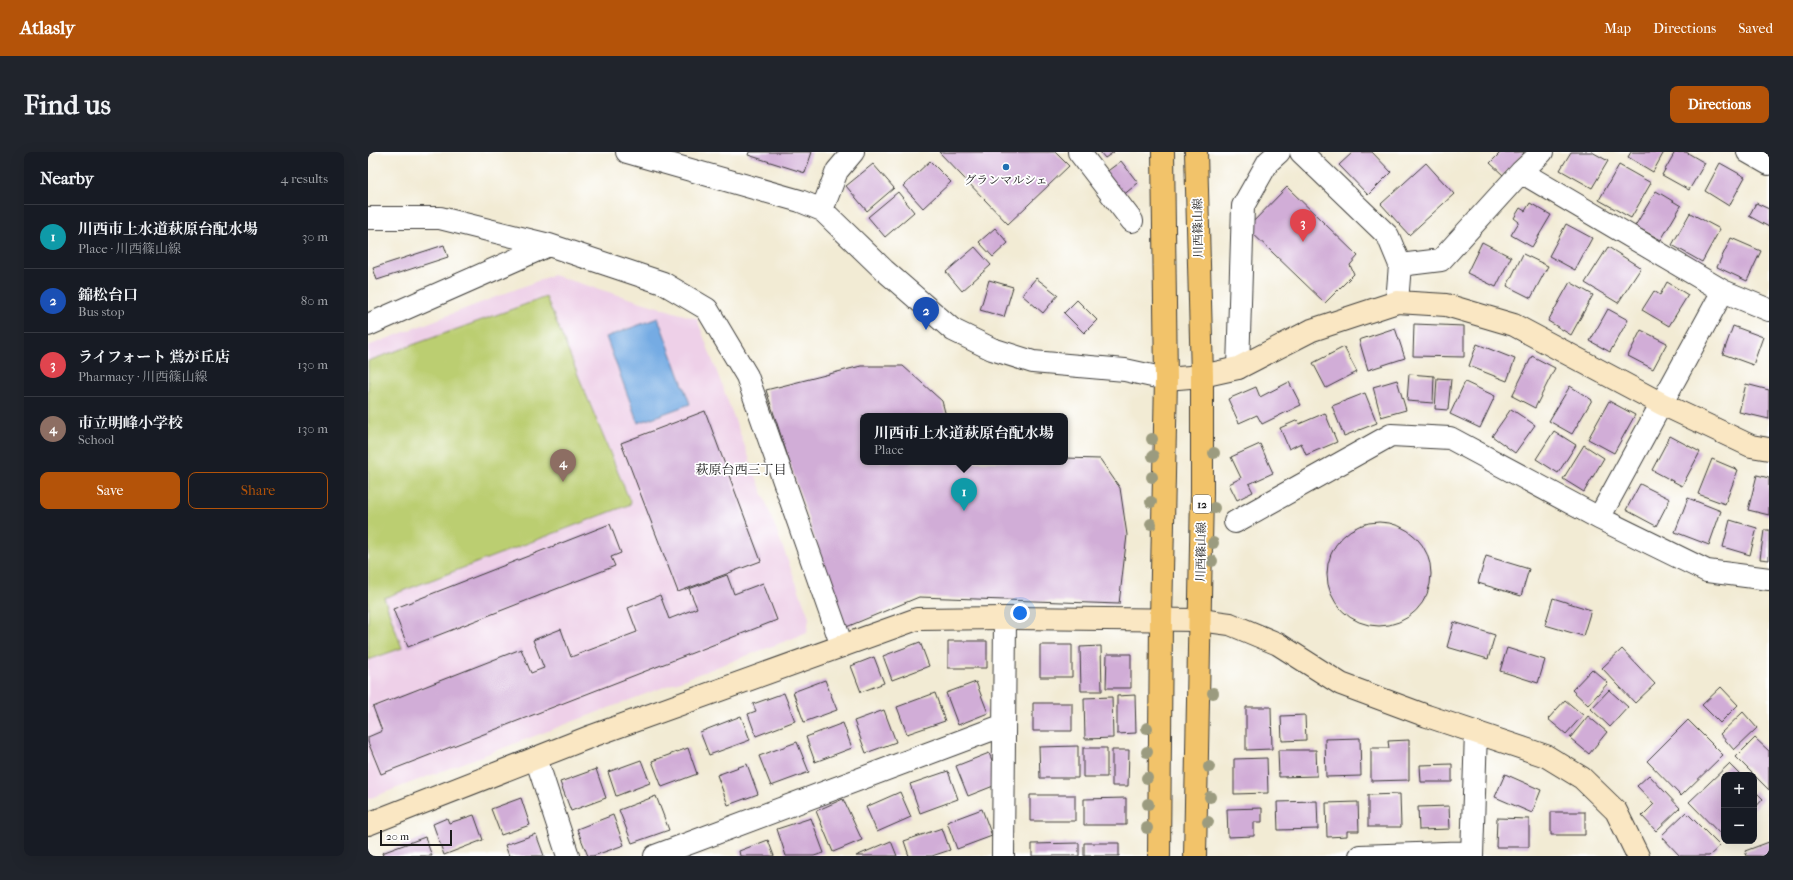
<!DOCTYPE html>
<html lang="en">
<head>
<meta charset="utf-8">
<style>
  :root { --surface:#171b24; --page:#20242c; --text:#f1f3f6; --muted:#9ea1a6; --line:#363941; --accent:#b45309 }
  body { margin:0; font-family:"IM FELL French Canon","Noto Serif JP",serif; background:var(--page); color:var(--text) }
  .controls { position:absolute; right:12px; bottom:12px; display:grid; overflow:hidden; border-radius:8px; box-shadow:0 4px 16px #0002 }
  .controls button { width:36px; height:36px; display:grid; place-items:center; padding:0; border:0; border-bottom:1px solid var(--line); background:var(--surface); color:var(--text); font:20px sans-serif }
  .scale { position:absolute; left:12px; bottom:10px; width:72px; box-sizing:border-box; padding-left:4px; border:2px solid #1c1c1c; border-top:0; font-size:11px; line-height:14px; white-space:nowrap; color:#1c1c1c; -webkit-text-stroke:3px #fff; paint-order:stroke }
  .you { position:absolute; left:652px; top:461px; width:14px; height:14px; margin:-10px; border:3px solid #fff; border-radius:50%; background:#1a73e8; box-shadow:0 0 0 6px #1a73e833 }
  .badge { display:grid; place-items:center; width:26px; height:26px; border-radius:50%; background:var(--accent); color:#fff; font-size:13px; font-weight:700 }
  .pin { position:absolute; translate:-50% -33px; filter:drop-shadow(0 1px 2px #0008) }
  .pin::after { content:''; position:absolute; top:21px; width:14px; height:12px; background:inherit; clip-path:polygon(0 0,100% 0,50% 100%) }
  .popup { position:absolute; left:492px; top:261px; width:208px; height:52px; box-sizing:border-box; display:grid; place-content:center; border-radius:8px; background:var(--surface); filter:drop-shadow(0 1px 3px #0005); font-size:13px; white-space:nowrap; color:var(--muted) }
  .popup b { font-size:15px; color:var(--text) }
  .popup::after { content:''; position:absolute; left:50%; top:100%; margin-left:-8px; border:8px solid transparent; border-top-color:var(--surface) }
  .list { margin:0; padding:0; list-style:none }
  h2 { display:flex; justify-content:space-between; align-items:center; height:52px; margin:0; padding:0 16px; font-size:17px }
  h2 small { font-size:13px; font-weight:400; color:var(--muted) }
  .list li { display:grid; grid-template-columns:26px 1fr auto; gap:12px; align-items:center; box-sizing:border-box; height:64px; padding:0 16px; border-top:1px solid var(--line) }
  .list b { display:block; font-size:15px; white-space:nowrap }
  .list p { margin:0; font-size:13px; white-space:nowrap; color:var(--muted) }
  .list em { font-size:13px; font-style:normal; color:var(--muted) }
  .actions { display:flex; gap:8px; padding:12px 16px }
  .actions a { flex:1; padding:9px 0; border:1px solid var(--accent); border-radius:8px; text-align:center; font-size:14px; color:var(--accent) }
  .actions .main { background:var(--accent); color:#fff }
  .map { position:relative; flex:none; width:1401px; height:704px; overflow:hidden; border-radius:8px }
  header { display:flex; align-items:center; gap:24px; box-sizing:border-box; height:56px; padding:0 20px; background:var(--accent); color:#fff }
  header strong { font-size:19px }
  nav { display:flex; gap:22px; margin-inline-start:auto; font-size:14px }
  .intro { display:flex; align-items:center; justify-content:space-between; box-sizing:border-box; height:96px; padding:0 24px }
  h1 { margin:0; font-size:28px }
  .button { padding:10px 18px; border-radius:8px; background:var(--accent); color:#fff; font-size:14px; font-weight:700 }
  main { display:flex; gap:24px; padding:0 24px }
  aside { flex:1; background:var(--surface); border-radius:8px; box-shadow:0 4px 16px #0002 }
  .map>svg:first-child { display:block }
  .built { fill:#eed0e8 }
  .green { fill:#bbce71; stroke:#6c7546 }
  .water { fill:#75abe3; stroke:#486480 }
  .building { fill:#d1add7 }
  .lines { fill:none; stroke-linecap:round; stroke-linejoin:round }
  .street-casing { stroke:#3c3b38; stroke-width:24 }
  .secondary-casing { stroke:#3c3b38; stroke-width:24 }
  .primary-casing { stroke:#3c3b38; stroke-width:24 }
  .street { stroke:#fff; stroke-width:22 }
  .secondary { stroke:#fae7c3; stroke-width:22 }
  .primary { stroke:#f2c36a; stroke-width:22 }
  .tree { fill:#9b9b7f }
  .poi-dot { fill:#1f6fb2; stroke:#fff; stroke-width:1.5 }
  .labels { text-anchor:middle; stroke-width:3.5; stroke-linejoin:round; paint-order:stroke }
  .shield { fill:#fff; stroke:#606060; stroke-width:1 }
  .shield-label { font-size:11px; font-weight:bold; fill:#1c1c1c }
  .poi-label { font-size:12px; fill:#1c1c1c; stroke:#fff }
  .street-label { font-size:12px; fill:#1c1c1c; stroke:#fff }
  .neighbourhood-label { font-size:13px; fill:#1c1c1c; stroke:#fff }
</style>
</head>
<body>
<header>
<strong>Atlasly</strong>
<nav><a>Map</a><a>Directions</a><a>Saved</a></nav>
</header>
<div class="intro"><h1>Find us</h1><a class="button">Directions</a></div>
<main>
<aside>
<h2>Nearby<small>4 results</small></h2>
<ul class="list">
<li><span class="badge" style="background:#0f9aa8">1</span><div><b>川西市上水道萩原台配水場</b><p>Place · 川西篠山線</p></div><em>30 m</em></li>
<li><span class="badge" style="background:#1a4fb4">2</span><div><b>錦松台口</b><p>Bus stop</p></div><em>80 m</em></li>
<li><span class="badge" style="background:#e0444e">3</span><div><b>ライフォート 鴬が丘店</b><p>Pharmacy · 川西篠山線</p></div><em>130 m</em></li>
<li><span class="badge" style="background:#8d6e63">4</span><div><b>市立明峰小学校</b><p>School</p></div><em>130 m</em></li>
</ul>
<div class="actions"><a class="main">Save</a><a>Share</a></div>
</aside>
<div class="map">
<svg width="1401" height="704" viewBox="0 0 1401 704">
  <rect width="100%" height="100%" fill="#fff"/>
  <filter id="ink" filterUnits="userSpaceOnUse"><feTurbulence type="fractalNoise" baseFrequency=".025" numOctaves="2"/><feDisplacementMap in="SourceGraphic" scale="8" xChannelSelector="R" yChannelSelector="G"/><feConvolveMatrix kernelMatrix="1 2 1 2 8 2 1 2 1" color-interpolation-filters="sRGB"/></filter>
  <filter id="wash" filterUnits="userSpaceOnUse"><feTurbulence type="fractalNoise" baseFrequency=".012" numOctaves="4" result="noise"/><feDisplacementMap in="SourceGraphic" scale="16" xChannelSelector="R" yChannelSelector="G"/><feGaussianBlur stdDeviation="0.9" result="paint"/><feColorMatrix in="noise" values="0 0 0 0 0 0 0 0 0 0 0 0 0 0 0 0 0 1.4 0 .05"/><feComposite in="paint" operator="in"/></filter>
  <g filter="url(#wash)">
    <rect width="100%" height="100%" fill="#f2ebd4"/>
    <path class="built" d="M185,123L329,167L441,465L439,481L0,647V194Z"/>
    <path class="green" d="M178,145L263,352L16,446L34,496L0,508V209Z"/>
    <path class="water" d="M290,166L322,252L270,271L238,185Z"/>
    <g id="blocks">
      <path class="building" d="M381,0H444L437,21L380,3Z
        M571,0H687L701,14L640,72Z
        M732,0H746L737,6Z
        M985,0H1004L1023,20L1000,43L971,13Z
        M1133,0H1155L1156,1L1135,23L1122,11Z
        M1203,0H1224L1240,9L1224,36L1192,18Z
        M1263,0H1296L1285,20L1260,5Z
        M1307,0H1318L1337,11L1321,38L1294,23Z
        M562,9L583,30L555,56L535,34Z
        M753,9L770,31L754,44L737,21Z
        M1058,11L1086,42L1041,83L1013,52Z
        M1352,11L1377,25L1361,54L1337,39Z
        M505,12L526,36L499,59L478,34Z
        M1251,13L1283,31L1263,66L1231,48Z
        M919,35L990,104L982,113L986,122L957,151L879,76Z
        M1288,39L1313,54L1293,88L1267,74Z
        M530,40L546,60L517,85L500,65Z
        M1162,51L1183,63L1164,95L1143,83L1151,70L1146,66L1152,56L1157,59Z
        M1388,51L1401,57V75L1381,64Z
        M1322,61L1352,77L1334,110L1304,93Z
        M1198,72L1224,86L1207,118L1181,104Z
        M627,76L640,91L625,105L611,90Z
        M1363,86L1393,99L1379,129L1349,115Z
        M1114,90L1143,105L1128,135L1099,121Z
        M76,93L80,105L9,128L5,116Z
        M607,95L623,113L594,139L578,120Z
        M1240,95L1273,116L1250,151L1217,131Z
        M1155,102L1180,114L1163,146L1139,134Z
        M668,126L690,143L675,161L654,143Z
        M621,128L645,135L636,165L612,158Z
        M1202,130L1225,143L1203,183L1180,169Z
        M1299,130L1320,143L1301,174L1274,158L1286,139L1292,143Z
        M709,148L729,168L716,181L696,161Z
        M1240,157L1260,168L1242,200L1222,189Z
        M1046,172L1096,174V205L1045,204Z
        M1365,174L1395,185L1385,213L1355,202Z
        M1027,176L1037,206L1000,218L991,188Z
        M1273,178L1299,191L1285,217L1260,204Z
        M1109,192L1147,207L1139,229L1101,214Z
        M976,195L989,220L958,236L945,211Z
        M1164,204L1187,216L1167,256L1144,244Z
        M493,214H535L574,249L578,264H495V310H697V306L732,307L752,336L759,383L751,452L551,445L476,476L398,238Z
        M1041,222L1066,224L1065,251L1039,249Z
        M1069,226L1083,227L1080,258L1067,257Z
        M1029,228L1038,258L1013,265L1005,235Z
        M921,230L933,253L894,272L889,263L871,271L860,247L888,235L892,245Z
        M1097,230L1127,244L1112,276L1082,262Z
        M1378,232L1401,238V267L1371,260Z
        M1202,234L1224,248L1204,282L1181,269Z
        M997,241L1009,271L976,284L964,254Z
        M1241,249L1267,263L1246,301L1220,287Z
        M1143,257L1167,273L1147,301L1124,284Z
        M337,259L393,409L310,440L253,291Z
        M957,261L969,290L938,303L933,291L921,297L912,276L930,268L931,272Z
        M1186,279L1208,293L1190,321L1168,307Z
        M1302,284L1332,300L1314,334L1284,318Z
        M892,292L905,321L881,332L885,340L869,348L861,332L873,326L863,305Z
        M1216,293L1236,306L1216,340L1195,327Z
        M1344,307L1370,318L1357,352L1330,342Z
        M1389,323L1401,326V363L1380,358Z
        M1272,332L1302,347L1288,374L1258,358Z
        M1320,346L1353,359L1341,393L1307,380Z
        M1362,368L1389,376L1382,403L1355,395Z
        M959 422a52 52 0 1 1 104 0a52 52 0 1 1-104 0Z
        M242,372L253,401L243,405L247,414L40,495L25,457Z
        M1396,378H1401V408L1392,407Z
        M1118,404L1161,417L1153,444L1110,431Z
        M359,423L366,442L395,431L409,468L13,622L0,590V585L14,579L5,555L153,497L163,521L176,516L165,488L193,477L203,505L269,480L260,456L292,443L301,467L329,456L321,437Z
        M1185,446L1223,458L1215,484L1177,473Z
        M1086,470L1127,483L1120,507L1079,495Z
        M580,489H619V516H580Z
        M552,490L561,514L524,528L515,504Z
        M672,493H704V525H672Z
        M733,494L734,539H713L712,495Z
        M1139,496L1177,508L1170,531L1132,519Z
        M1254,497L1287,532L1267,551L1234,516Z
        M739,502H763V536H738Z
        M506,505L516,531L493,540L483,514Z
        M1224,517L1240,531L1220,553L1204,538Z
        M457,528L469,558L436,570L425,540Z
        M608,530L620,561L590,573L578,541Z
        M1353,535L1370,553L1352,571L1334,553Z
        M1241,538L1260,555L1242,575L1223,557Z
        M416,541L427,569L388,584L380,562L388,559L385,552Z
        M567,541L577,569L539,582L529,555Z
        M767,543L768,581L749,582V544Z
        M744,545L745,586L717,587L716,546Z
        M1197,548L1215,563L1198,582L1180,567Z
        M665,551H704V579H665Z
        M878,555H903L904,597L878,598Z
        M516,558L528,590L498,601L486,569Z
        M1375,560L1389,576L1366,598L1352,582Z
        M937,563L938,588L914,589L913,564Z
        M373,564L382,588L341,603L332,580Z
        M1220,564L1239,580L1221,602L1202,586Z
        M1320,568L1355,603L1313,644L1279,609Z
        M475,571L484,596L447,610L438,585Z
        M992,586L993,624L958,625L957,587Z
        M1387,586L1401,599V638L1368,605Z
        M1041,588V628L1003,629V596H1021L1020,589Z
        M429,590L441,620L403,634L391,604Z
        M710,594V626H672L671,595Z
        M320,596L329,622L294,635L284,609Z
        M715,596H739V625H715Z
        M744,598H761L760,634H744Z
        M910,598H948L949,624L911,625Z
        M621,601L633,631L600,644L588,614Z
        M899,606L900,641L866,642V607Z
        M273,608L282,631L248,644L240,620Z
        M379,612L390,642L360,653L349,623Z
        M1084,612V630H1053L1052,613Z
        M1361,612L1372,623H1356V686L1321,650Z
        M228,617L238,646L203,659L192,630Z
        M580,619L590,647L552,661L542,632Z
        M1137,622L1173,638L1164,661L1127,645Z
        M1281,623L1312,656L1288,679L1274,664L1286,652L1269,634Z
        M1386,638L1395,647L1386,657Z
        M532,640L543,665L509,680L498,655Z
        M1032,642L1033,675H1000V643Z
        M662,643H707V669H662Z
        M288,644L301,678L264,691L251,658Z
        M153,646L162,673L133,683L123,657Z
        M758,646V673H716V647Z
        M475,647L494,688L465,700L448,659Z
        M949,649L950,677L910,678L909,650Z
        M990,650L991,679H979V684L959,685L958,651Z
        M1081,654L1082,677L1051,678L1050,655Z
        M894,656V670H886V684L860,685L859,657Z
        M614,657L624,684L589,697L579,670Z
        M1183,660H1217V683H1183Z
        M1318,660L1352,694L1341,704H1312L1293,684Z
        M106,663L115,688L76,703L65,672L79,666L81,671Z
        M245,663L256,693L225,704H220L209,677Z
        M443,666L456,701L446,704H418L409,677Z
        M1129,666L1161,667V695H1128Z
        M574,676L582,698L564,704H541L536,689Z
        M168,682L176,704H141L137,693Z
        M57,685L64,704H15L14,701Z
        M400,688L406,704H372L371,699Z
        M523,689L529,704H488Z
        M1401,690V704H1379L1377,699Z
        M711,691V704H664V692Z
        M716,691H751V704H716Z"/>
    </g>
  </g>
  <g filter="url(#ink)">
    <use href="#blocks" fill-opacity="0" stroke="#3c3b38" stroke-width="1"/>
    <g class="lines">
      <g class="street-casing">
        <path id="street" d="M259,0L432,49L454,58L516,118L585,178L624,197L665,210L757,218L798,227
          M711,0L764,69
          M933,0L1020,84L1032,113
          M1380,0L1401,12
          M1153,20L1355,139L1401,158
          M454,58L469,19L485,0
          M0,66H72L181,93
          M1029,150L1032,113L1073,108L1153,20L1174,0
          M0,173L181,93L295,131L339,157L379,224L474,494
          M870,216L875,54L900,10L911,0
          M1231,366L1355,139
          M867,370L1023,283L1082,286L1231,366L1339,419L1401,427
          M168,606L200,704
          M287,704L636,573
          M635,704L637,466
          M992,704L1104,700
          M1104,704L1108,580"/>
      </g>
      <g class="secondary-casing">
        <path id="secondary" d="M798,227L834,224L870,216L944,178L1029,150L1078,153L1146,173L1294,252L1383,294L1401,297
          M0,672L224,584L549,467L637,466L832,468L862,472L910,492L973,532L1059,564L1178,604L1214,626L1248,659L1270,704"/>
      </g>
      <g class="primary-casing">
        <path id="primary" d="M791,704L793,468L798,227L795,0
          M827,704L834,341V224L828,0"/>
      </g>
      <use href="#street" class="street"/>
      <use href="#secondary" class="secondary"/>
      <use href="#primary" class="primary"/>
    </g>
    <g class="tree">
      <circle cx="784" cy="287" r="6"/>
      <circle cx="846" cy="301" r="6"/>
      <circle cx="785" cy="304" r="6"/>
      <circle cx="784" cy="325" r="6"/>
      <circle cx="783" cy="350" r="6"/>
      <circle cx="846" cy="356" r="6"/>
      <circle cx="783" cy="372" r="6"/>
      <circle cx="845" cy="391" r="6"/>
      <circle cx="844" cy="409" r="6"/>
      <circle cx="845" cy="541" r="6"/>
      <circle cx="779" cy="576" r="6"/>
      <circle cx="779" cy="600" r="6"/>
      <circle cx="841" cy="615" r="6"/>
      <circle cx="779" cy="626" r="6"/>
      <circle cx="842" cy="645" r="6"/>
      <circle cx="780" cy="652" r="6"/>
      <circle cx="840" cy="670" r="6"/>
      <circle cx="779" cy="676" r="6"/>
    </g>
  </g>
  <circle class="poi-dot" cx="638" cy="15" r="4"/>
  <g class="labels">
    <rect class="shield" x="825" y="343" width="18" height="18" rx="3"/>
    <g class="shield-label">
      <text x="834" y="356">12</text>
    </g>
    <g class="poi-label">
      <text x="638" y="32">グランマルシェ</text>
    </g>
    <g class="street-label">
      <text transform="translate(830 76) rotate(-91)" y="4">川西篠山線</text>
      <text transform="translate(833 400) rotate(-89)" y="4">川西篠山線</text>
    </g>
    <g class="neighbourhood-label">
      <text x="373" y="322">萩原台西三丁目</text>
    </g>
  </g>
</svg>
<div class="controls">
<button>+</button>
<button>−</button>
</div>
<div class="scale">20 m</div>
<div class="you"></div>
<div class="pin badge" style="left:596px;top:359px;background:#0f9aa8">1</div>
<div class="popup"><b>川西市上水道萩原台配水場</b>Place</div>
<div class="pin badge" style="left:558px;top:178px;background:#1a4fb4">2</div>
<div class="pin badge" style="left:935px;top:90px;background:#e0444e">3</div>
<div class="pin badge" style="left:195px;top:330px;background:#8d6e63">4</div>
</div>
</main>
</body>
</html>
